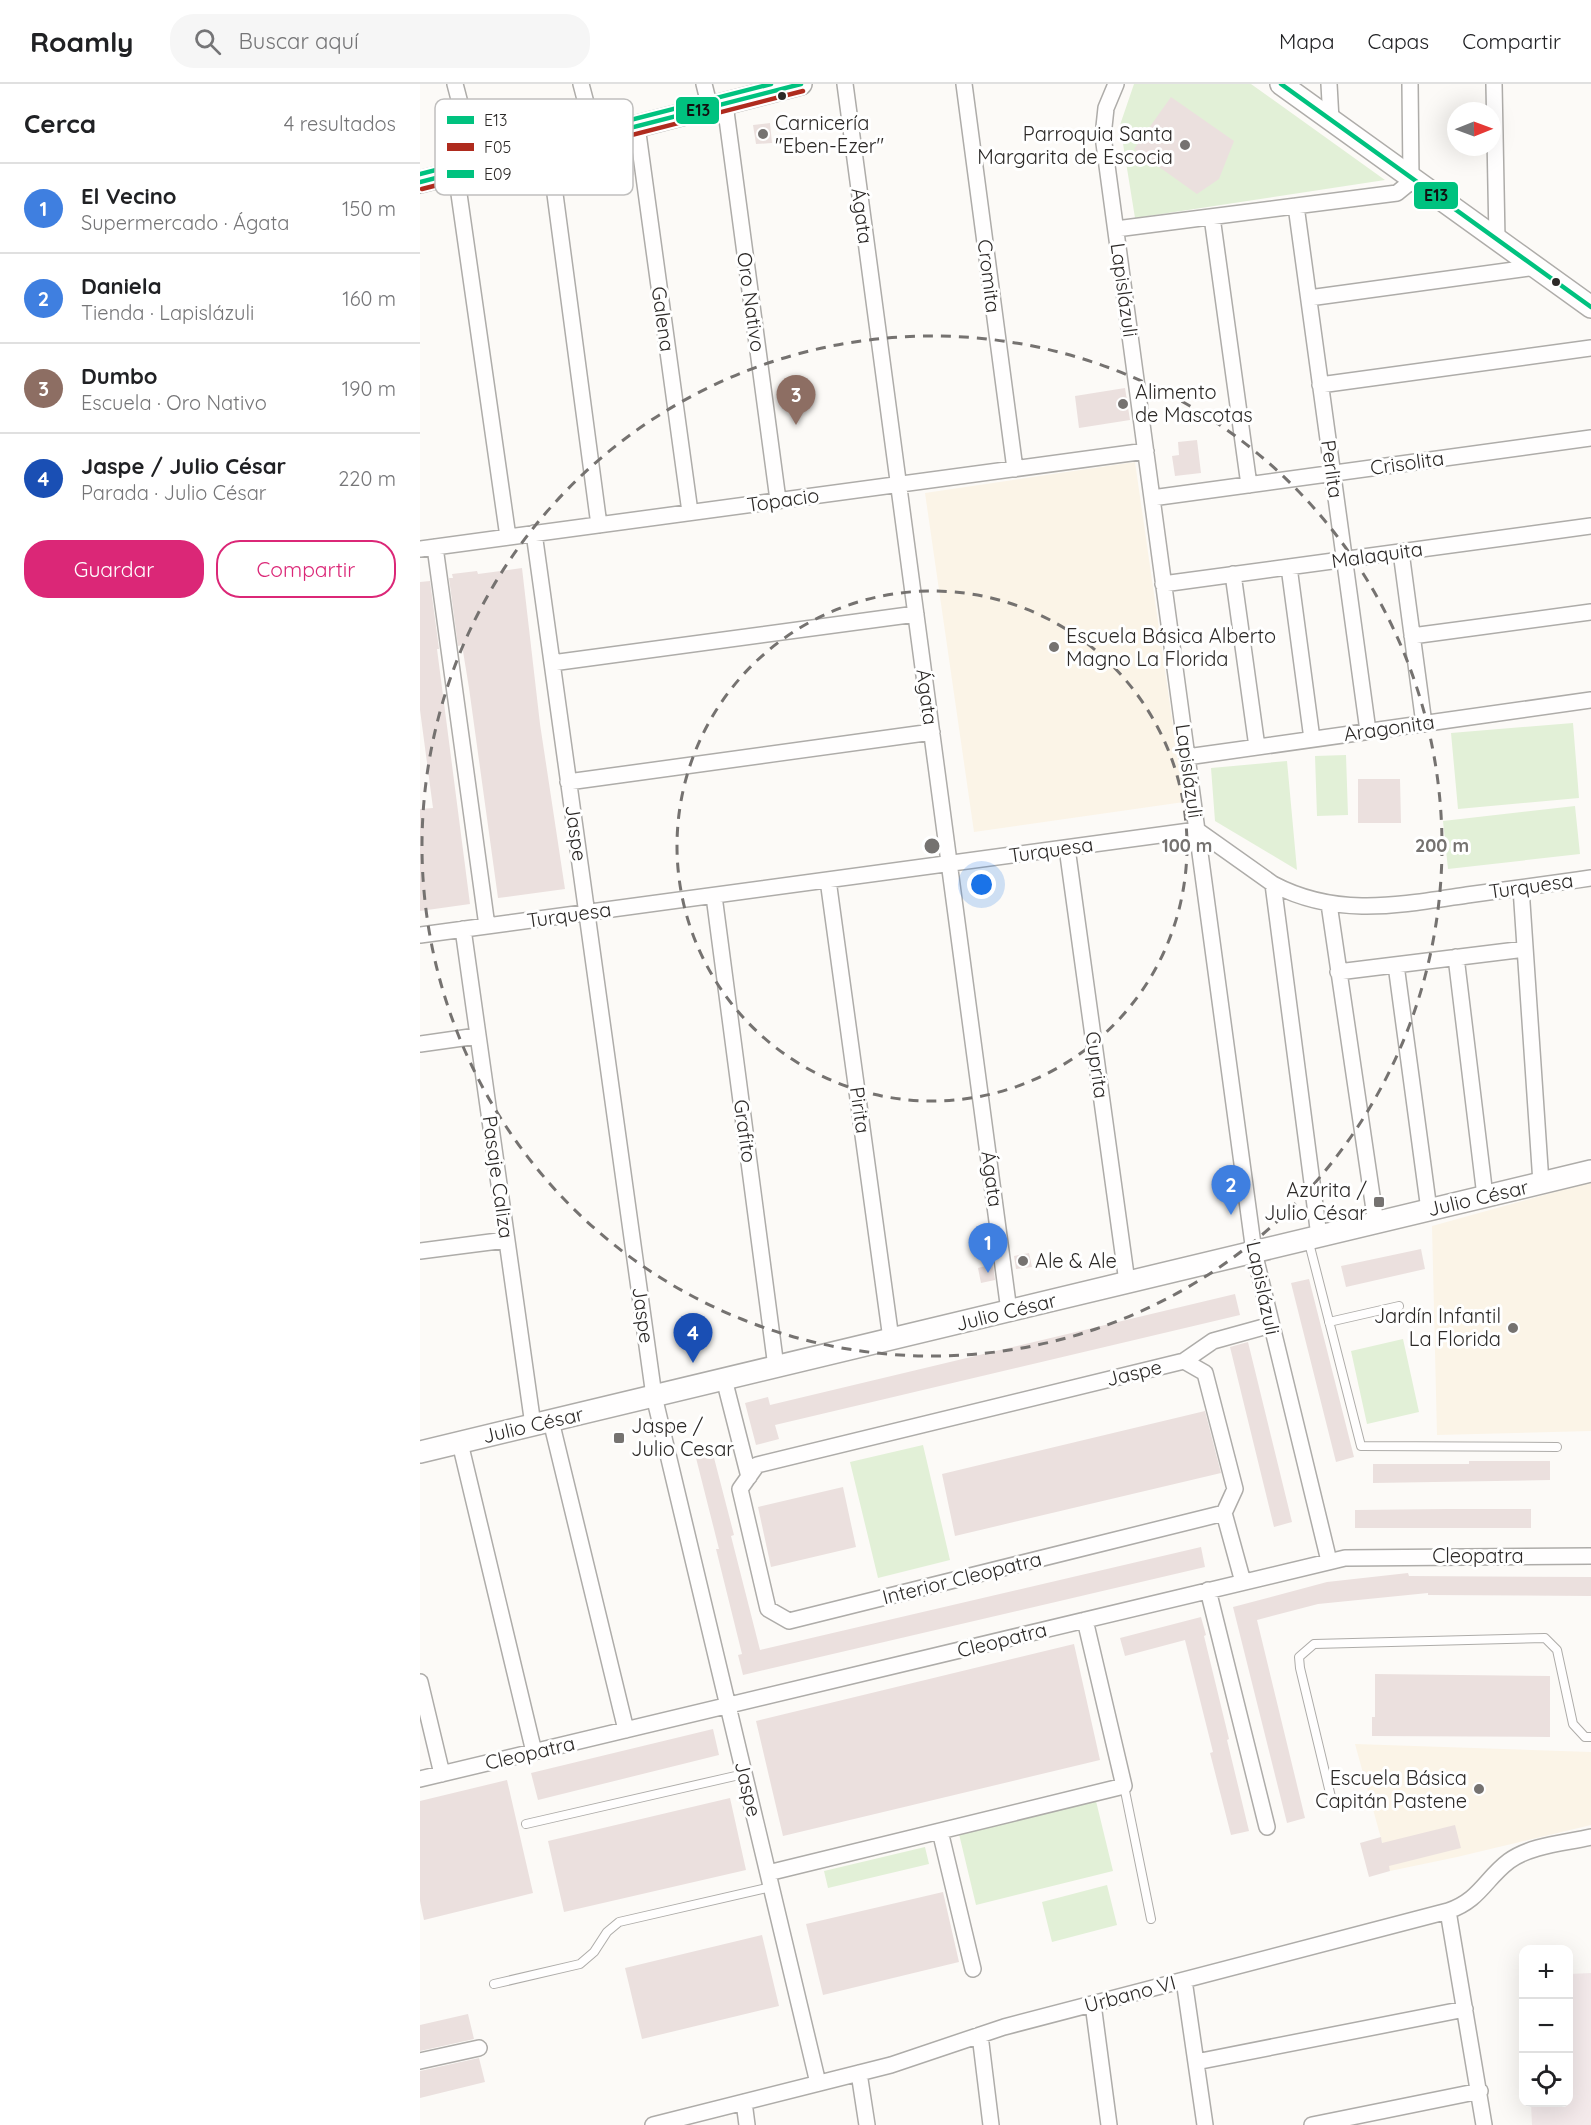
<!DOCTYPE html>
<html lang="es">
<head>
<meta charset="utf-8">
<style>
  :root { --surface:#fff; --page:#f6f6f6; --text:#202124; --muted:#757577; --line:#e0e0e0; --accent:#db2777 }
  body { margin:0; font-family:Quicksand,sans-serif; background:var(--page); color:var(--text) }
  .controls { position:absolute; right:18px; bottom:18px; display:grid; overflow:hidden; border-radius:12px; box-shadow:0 6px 24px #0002 }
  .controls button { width:54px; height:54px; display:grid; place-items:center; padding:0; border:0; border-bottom:2px solid var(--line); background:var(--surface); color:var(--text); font:30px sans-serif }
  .compass { position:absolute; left:1027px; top:18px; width:54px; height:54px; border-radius:50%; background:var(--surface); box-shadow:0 6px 24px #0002; rotate:89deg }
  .you { position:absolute; left:562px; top:801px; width:21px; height:21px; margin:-15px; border:4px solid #fff; border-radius:50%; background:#1a73e8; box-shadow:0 0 0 9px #1a73e833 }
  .badge { display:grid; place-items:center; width:39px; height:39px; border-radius:50%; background:var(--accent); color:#fff; font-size:20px; font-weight:700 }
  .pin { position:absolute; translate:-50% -50px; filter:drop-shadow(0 2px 3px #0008) }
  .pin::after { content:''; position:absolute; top:32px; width:21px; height:18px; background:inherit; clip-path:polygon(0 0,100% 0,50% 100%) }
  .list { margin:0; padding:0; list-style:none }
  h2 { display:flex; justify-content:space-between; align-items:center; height:78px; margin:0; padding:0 24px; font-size:26px }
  h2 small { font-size:20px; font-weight:400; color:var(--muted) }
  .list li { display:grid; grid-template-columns:39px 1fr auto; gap:18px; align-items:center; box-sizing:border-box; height:90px; padding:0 24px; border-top:2px solid var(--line) }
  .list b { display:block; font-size:22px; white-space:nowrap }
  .list p { margin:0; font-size:20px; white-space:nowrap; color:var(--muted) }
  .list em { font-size:20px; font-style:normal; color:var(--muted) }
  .actions { display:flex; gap:12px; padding:18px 24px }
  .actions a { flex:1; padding:14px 0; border:2px solid var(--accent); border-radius:24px; text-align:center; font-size:21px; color:var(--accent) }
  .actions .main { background:var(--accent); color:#fff }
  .icon { flex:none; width:33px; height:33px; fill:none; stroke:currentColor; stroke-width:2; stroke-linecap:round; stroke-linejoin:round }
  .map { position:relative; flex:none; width:1171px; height:2041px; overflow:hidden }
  header { display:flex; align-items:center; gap:36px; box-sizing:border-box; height:84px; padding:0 30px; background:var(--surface); border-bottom:2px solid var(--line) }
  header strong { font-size:28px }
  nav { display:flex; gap:33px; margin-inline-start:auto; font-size:21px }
  .search { width:420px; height:54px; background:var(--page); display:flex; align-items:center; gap:15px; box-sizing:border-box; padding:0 21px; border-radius:24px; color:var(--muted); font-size:22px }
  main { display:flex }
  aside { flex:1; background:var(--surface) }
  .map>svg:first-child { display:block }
  .commercial { fill:#f4eaeb }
  .education { fill:#fbf4e7 }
  .green { fill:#e2f0d7 }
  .building { fill:#ebe0de }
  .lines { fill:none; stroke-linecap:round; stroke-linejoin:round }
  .lane-casing { stroke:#aeaca9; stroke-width:10 }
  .street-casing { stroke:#aeaca9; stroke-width:18 }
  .secondary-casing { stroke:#aeaca9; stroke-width:24 }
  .lane { stroke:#fffefe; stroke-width:8 }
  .street { stroke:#fffefe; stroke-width:15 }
  .secondary { stroke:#fffefe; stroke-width:21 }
  .bus-1-casing { stroke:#fff; stroke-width:9 }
  .bus-2-casing { stroke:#fff; stroke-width:9 }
  .bus-3-casing { stroke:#fff; stroke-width:9 }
  .bus-1 { stroke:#00c27f; stroke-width:4.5 }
  .bus-2 { stroke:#af2b1e; stroke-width:4.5 }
  .bus-3 { stroke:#00c27f; stroke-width:4.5 }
  .ring { fill:none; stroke:#757270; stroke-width:3; stroke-dasharray:10 8 }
  .bus-dot { fill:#2c2927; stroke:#fff; stroke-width:2 }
  .poi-dot { fill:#757270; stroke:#fff; stroke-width:2 }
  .labels { text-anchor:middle; stroke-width:6; stroke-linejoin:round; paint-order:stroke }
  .poi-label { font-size:20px; fill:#2c2927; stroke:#fff; text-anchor:start }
  .street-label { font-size:20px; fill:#2c2927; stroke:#fff }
  .key { fill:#fff; stroke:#c0bfbe; stroke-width:1.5 }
  .key-label { font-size:16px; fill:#2c2927 }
  .centre { fill:#757270; stroke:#fff; stroke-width:3 }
  .ring-label { font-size:18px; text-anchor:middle; font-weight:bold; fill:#757270; stroke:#fff; stroke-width:6; stroke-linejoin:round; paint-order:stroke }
  .line-badge { stroke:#fff; stroke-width:2 }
  .pale-badge-label { font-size:16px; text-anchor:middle; font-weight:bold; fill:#111 }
</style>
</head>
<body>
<header>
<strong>Roamly</strong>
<div class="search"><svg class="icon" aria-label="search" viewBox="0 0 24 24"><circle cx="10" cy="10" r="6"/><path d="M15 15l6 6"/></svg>Buscar aquí</div>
<nav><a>Mapa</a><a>Capas</a><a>Compartir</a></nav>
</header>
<main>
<aside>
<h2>Cerca<small>4 resultados</small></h2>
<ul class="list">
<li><span class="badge" style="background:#3f7fe0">1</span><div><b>El Vecino</b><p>Supermercado · Ágata</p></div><em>150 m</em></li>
<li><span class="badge" style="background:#3f7fe0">2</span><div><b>Daniela</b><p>Tienda · Lapislázuli</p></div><em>160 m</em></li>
<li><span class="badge" style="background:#8d6e63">3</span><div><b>Dumbo</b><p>Escuela · Oro Nativo</p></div><em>190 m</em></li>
<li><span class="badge" style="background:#1a4fb4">4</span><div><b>Jaspe / Julio César</b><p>Parada · Julio César</p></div><em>220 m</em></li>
</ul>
<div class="actions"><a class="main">Guardar</a><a>Compartir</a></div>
</aside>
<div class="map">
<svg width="1171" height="2041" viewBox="0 0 1171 2041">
  <rect width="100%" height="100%" fill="#fcfaf7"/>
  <path class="commercial" d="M1171,1889V2041H1112L1111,2019L1148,2018L1149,1890Z"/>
  <path class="education" d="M715,378L764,718L554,748L505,409Z
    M1171,1098V1347L1017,1351L1012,1142Z
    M935,1660L1171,1668V1741L1037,1773L970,1787Z"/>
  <path class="green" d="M714,0H831L965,96L715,134L700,41Z
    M1153,639L1159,714L1038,725L1031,649Z
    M926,671L928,731L897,732L895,672Z
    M867,677L877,786L795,737L791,684Z
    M1155,722L1160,770L1028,785L1023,737Z
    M983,1255L999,1328L947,1340L931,1267Z
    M503,1361L530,1476L458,1494L430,1378Z
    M676,1717L693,1787L556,1821L539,1750Z
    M505,1763L509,1780L408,1804L404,1787Z
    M687,1801L697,1841L632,1858L622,1818Z"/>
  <path class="building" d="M751,13L814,57L799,95L777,110L714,65Z
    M350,39L352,59L336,60L333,41Z
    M211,73L214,91L195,95L192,76Z
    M705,304L710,336L659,344L655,312Z
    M777,356L781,389L755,392L752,372L759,371L758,358Z
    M102,484L120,640L145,805L78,814L49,604L42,561L38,562L29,494H33L32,490L57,487L58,490Z
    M10,497L19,565H17L50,820L0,827V725L13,724L0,626V498Z
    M938,695H980L981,739H938Z
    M1001,1165L1005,1185L926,1203L921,1182Z
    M609,1169L612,1183L596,1185L594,1172Z
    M573,1180L575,1196L561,1199L558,1184Z
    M889,1195L934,1373L916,1378L871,1199Z
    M815,1210L820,1231L355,1341L359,1355L336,1361L325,1319L348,1313L350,1321Z
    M828,1258L872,1438L854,1443L810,1263Z
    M785,1327L801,1389L535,1452L522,1390Z
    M292,1366L314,1451L311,1452L340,1566L781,1463L785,1483L323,1591L318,1571L322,1570L296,1465H299L275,1370Z
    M1049,1377H1130V1396L953,1399V1380H1049Z
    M423,1403L436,1463L351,1483L338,1423Z
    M1028,1425H1111V1444H935V1426Z
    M988,1489L989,1492L1171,1493V1512L1008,1511V1509L898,1520L837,1536L885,1734L867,1739L813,1523L907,1498Z
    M781,1533L786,1551L784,1552L809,1655L807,1656L829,1747L811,1751L790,1669L793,1668L765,1556L705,1572L700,1554Z
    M654,1560L680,1676L363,1752L336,1637Z
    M955,1590L1130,1592V1653L952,1652V1633H955Z
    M293,1645L299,1671L118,1716L111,1689Z
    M87,1696L113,1809L4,1836L0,1817V1717Z
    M310,1714L326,1786L144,1828L128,1757Z
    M1035,1741L1041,1764L969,1782L970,1787L949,1793L940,1759L961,1753L962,1759Z
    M523,1808L539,1878L403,1911L386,1840Z
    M342,1851L359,1922L222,1955L205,1884Z
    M48,1930L54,1955L0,1967V1941Z
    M59,1974L65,1998L0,2014V1987Z"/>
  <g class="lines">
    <g class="lane-casing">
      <path id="lane" d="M888,1155L941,1362L1137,1363
        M909,1238L979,1222
        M704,1702L731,1835
        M911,1713L880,1584L879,1573L894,1560L1125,1554L1137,1566L1153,1640L1165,1653H1171
        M106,1740L324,1690
        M74,1900L160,1880L174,1868L187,1848L199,1838L351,1803"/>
    </g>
    <g class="street-casing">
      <path id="street" d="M35,0L57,84
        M161,0L175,53
        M284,0L290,24
        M425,0L589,1227
        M544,0L595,385
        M696,0L686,24L683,52L834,1168L909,1477
        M909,0L911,36
        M1074,0L1077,155
        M305,20L358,416
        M217,42L270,428
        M129,65L179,441
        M36,89L88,453
        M876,122L948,647
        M792,133L829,401
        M696,145L977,109L988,100L991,94L990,0
        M889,214L1116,183
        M900,301L1171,264
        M732,414L1171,354
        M114,449L234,1312L398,1999
        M15,463L67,842
        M0,465L726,367
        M981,468L1004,640
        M869,483L892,655
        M813,490L837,663
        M743,500L1171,442
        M992,552L1171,528
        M132,579L496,530
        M767,673L1171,616
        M148,698L512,648
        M647,764L707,1198
        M408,796L471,1255
        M853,800L899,1152
        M1101,804L1121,1099
        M294,812L356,1283
        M909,820L956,1139
        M43,845L113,1341
        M0,851L777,746L853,800C917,834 980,821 1047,811C1089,805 1130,800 1171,794
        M1036,873L1065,1112
        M976,881L1009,1126
        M918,888L1105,865
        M0,960L57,952
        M0,1167L86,1156
        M764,1277L785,1289L815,1405L804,1429L369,1537L348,1525L320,1405L337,1381Z
        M764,1277L793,1257L851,1241
        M304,1295L329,1393
        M131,1337L206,1646
        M40,1359L114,1668
        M804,1429L823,1498
        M788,1506L847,1743
        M0,1598L22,1690
        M0,1695L925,1474L1171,1472
        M520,1747L553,1885
        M348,1789L704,1702L665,1536
        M1028,1827L1064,2041
        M764,1896L785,2041
        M673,1920L689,2041
        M560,1951L571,2041
        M0,1977L59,1964
        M776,1978L1045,1925
        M439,1989L447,2041
        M324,2018L327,2041
        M233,2041L471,1981L584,1943L1028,1827C1060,1816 1065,1795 1089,1777C1111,1761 1145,1759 1171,1753
        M892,2041L1060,2007"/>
    </g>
    <g class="secondary-casing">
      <path id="secondary" d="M861,0L1171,223
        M0,98L381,0
        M0,1368L1171,1087"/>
    </g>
    <use href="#lane" class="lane"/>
    <use href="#street" class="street"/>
    <use href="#secondary" class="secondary"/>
    <g class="bus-1-casing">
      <path id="bus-1" d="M861,0L1171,223
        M0,98L381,0"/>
    </g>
    <g class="bus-2-casing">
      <path id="bus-2" d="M2,105L383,7"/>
    </g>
    <g class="bus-3-casing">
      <path id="bus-3" d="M0,90L351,0"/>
    </g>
    <use href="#bus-1" class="bus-1"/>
    <use href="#bus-2" class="bus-2"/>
    <use href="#bus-3" class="bus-3"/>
  </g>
  <g class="ring">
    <circle cx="512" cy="762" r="255"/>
    <circle cx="512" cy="762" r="510"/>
  </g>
  <g class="bus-dot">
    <circle cx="362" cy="12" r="5"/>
    <circle cx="1136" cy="198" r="5"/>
  </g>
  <g class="poi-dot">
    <circle cx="343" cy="50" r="6"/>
    <circle cx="765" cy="61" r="6"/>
    <circle cx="703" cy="320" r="6"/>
    <circle cx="634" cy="563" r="6"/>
    <rect x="953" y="1112" width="12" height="12" rx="3"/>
    <circle cx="603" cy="1177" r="6"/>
    <circle cx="1093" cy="1244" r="6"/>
    <rect x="193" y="1348" width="12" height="12" rx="3"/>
    <circle cx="1059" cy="1705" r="6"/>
  </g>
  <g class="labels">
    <g class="poi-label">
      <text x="355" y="46">Carnicería<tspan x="355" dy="23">"Eben-Ezer"</tspan></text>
      <text x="753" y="57" text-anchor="end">Parroquia Santa<tspan x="753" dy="23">Margarita de Escocia</tspan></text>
      <text x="715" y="315">Alimento<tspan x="715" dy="23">de Mascotas</tspan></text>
      <text x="646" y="559">Escuela Básica Alberto<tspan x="646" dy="23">Magno La Florida</tspan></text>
      <text x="947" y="1113" text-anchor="end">Azurita /<tspan x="947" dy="23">Julio César</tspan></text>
      <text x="615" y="1184">Ale &amp; Ale</text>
      <text x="1081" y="1239" text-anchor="end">Jardín Infantil<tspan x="1081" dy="23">La Florida</tspan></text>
      <text x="211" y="1349">Jaspe /<tspan x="211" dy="23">Julio Cesar</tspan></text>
      <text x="1047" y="1701" text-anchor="end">Escuela Básica<tspan x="1047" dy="23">Capitán Pastene</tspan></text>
    </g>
    <g class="street-label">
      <text transform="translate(442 132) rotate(82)" y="7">Ágata</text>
      <text transform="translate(569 192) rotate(83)" y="7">Cromita</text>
      <text transform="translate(704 206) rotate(82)" y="7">Lapislázuli</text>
      <text transform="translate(331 218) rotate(82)" y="7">Oro Nativo</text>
      <text transform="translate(243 235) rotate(82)" y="7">Galena</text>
      <text transform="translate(987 379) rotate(-8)" y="7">Crisolita</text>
      <text transform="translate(912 385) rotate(82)" y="7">Perlita</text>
      <text transform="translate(363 416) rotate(-8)" y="7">Topacio</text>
      <text transform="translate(957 471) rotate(-8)" y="7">Malaquita</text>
      <text transform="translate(507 613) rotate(82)" y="7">Ágata</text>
      <text transform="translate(969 644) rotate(-8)" y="7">Aragonita</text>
      <text transform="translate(769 687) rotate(82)" y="7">Lapislázuli</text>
      <text transform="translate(156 749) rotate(82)" y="7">Jaspe</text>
      <text transform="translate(631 766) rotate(-8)" y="7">Turquesa</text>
      <text transform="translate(1111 802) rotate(-8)" y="7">Turquesa</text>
      <text transform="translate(149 831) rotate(-8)" y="7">Turquesa</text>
      <text transform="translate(677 981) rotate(82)" y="7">Cuprita</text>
      <text transform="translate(440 1026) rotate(82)" y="7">Pirita</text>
      <text transform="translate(325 1047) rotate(82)" y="7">Grafito</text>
      <text transform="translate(78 1093) rotate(82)" y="7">Pasaje Caliza</text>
      <text transform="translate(572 1095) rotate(82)" y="7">Ágata</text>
      <text transform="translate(1058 1114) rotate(-13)" y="7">Julio César</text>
      <text transform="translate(843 1204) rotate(78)" y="7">Lapislázuli</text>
      <text transform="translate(586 1228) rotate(-14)" y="7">Julio César</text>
      <text transform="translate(223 1231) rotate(82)" y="7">Jaspe</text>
      <text transform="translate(714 1289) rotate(-14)" y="7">Jaspe</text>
      <text transform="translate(113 1341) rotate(-13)" y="7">Julio César</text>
      <text x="1058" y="1479">Cleopatra</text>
      <text transform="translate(542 1494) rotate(-14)" y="7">Interior Cleopatra</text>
      <text transform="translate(582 1556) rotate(-14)" y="7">Cleopatra</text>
      <text transform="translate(110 1669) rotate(-13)" y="7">Cleopatra</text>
      <text transform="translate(328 1705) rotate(76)" y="7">Jaspe</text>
      <text transform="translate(710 1910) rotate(-15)" y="7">Urbano VI</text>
    </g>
  </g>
  <rect x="15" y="15" width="198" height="96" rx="9" class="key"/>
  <rect x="27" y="32" width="27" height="8" fill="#00c27f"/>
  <rect x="27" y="59" width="27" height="8" fill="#af2b1e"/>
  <rect x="27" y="86" width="27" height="8" fill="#00c27f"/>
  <g class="key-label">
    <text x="64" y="42">E13</text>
    <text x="64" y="69">F05</text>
    <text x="64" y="96">E09</text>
  </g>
  <circle cx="512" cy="762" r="9" class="centre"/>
  <g class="ring-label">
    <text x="767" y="768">100 m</text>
    <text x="1022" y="768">200 m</text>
  </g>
  <g class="line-badge">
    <rect x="255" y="12" width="45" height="29" rx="6" fill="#00c27f"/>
    <rect x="993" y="97" width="46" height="29" rx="6" fill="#00c27f"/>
  </g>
  <g class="pale-badge-label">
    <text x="278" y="32">E13</text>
    <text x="1016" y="117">E13</text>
  </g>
</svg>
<div class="controls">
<button>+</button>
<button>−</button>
<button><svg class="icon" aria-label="locate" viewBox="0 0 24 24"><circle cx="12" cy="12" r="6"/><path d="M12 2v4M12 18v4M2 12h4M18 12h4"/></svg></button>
</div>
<svg class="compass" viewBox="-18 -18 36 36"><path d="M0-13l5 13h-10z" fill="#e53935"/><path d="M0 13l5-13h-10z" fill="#757577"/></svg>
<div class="you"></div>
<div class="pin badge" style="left:568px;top:1189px;background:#3f7fe0">1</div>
<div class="pin badge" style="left:811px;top:1131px;background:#3f7fe0">2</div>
<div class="pin badge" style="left:376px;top:341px;background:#8d6e63">3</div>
<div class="pin badge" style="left:273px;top:1279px;background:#1a4fb4">4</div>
</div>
</main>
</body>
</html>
